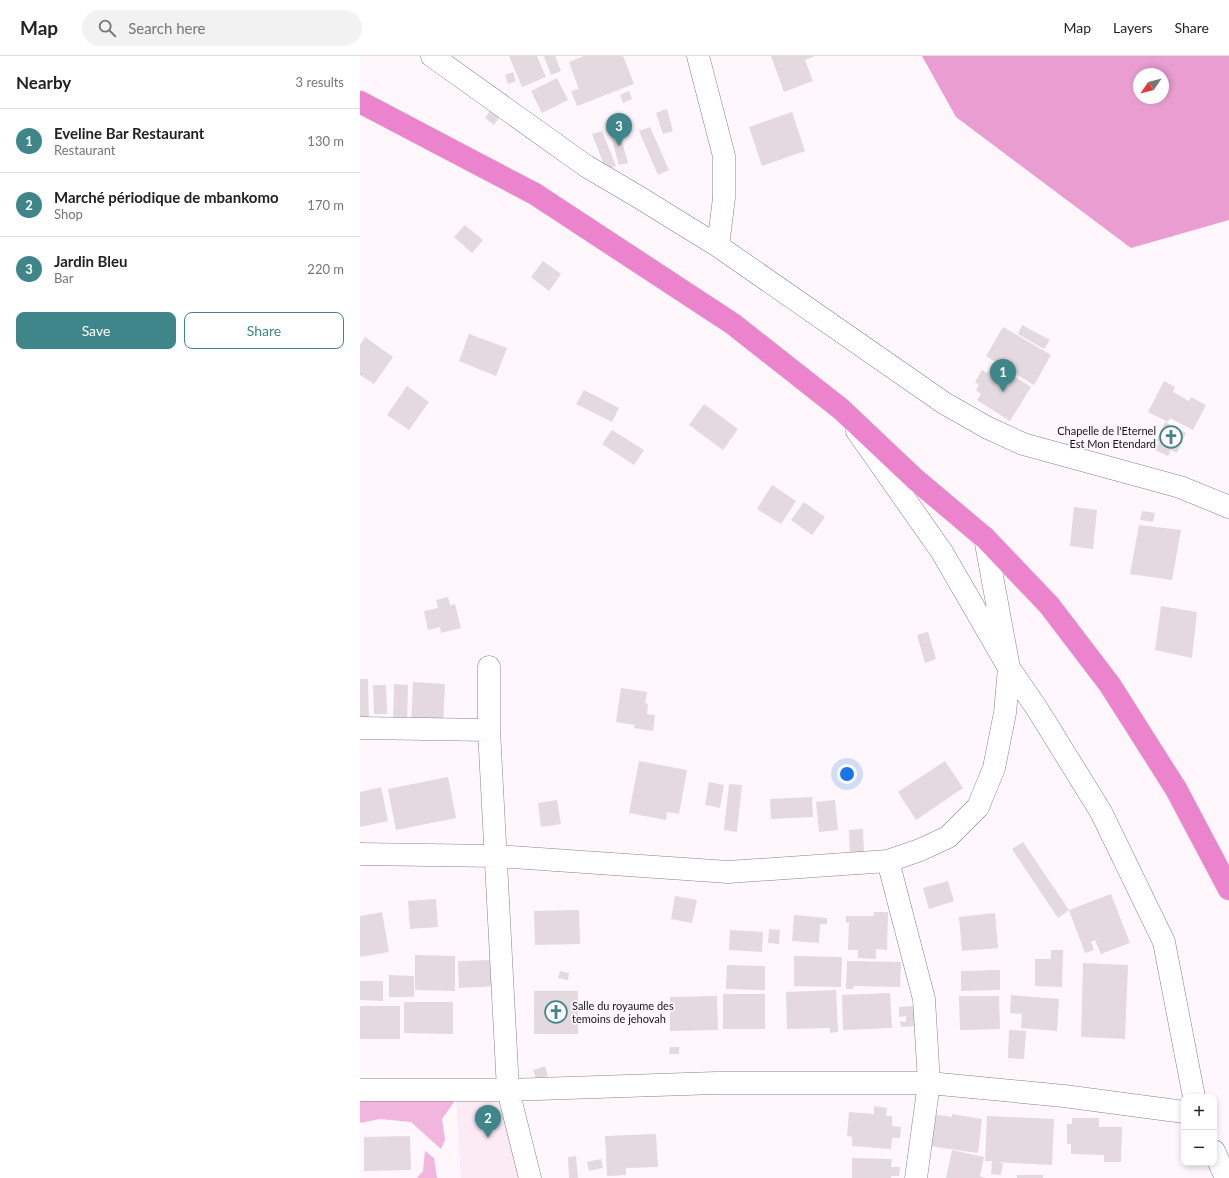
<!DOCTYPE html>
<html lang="en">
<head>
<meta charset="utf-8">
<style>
  :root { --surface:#fff; --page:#f2f2f2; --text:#222; --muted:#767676; --line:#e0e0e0; --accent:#3e8689 }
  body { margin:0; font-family:Lato,sans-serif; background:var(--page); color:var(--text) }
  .controls { position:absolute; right:12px; bottom:12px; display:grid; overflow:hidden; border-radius:8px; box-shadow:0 2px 6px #0003 }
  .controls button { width:36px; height:36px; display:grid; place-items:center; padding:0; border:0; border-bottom:1px solid var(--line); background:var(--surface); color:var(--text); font:20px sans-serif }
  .compass { position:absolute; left:773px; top:12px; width:36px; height:36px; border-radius:50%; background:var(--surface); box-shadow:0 2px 6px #0003; rotate:235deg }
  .you { position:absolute; left:487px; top:718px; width:14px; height:14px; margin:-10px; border:3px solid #fff; border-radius:50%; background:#1a73e8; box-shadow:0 0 0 6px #1a73e833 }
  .badge { display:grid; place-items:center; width:26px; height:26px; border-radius:50%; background:var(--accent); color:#fff; font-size:13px; font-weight:700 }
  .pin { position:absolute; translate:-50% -33px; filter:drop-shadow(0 1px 2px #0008) }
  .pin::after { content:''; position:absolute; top:21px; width:14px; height:12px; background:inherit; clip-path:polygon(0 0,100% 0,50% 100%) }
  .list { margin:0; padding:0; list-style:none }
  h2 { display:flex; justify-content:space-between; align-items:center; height:52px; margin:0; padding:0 16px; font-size:17px }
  h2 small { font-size:13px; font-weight:400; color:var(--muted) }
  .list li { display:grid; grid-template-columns:26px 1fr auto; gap:12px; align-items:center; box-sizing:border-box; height:64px; padding:0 16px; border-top:1px solid var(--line) }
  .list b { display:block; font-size:15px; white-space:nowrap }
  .list p { margin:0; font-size:13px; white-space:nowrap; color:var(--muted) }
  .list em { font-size:13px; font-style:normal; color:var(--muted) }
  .actions { display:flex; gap:8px; padding:12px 16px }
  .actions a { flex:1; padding:9px 0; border:1px solid var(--accent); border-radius:8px; text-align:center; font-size:14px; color:var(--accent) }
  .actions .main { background:var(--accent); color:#fff }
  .icon { flex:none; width:22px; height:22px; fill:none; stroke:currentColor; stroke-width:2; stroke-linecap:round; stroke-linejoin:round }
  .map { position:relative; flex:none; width:869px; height:1122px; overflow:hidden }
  header { display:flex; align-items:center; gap:24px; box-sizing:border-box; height:56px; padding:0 20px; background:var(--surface); border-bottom:1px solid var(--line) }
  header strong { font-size:19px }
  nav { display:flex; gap:22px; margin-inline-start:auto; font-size:14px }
  .search { width:280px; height:36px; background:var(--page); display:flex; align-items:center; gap:10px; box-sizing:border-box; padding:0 14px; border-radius:22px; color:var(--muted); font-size:15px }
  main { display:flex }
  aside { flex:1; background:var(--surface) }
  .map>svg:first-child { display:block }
  .built { fill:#fceaf5 }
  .green { fill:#f2b5dd }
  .forest { fill:#e99dd0; fill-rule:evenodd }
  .building { fill:#e3d9df }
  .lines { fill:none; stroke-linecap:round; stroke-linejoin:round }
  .minor-casing { stroke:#8a8186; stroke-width:23 }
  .highway-casing { stroke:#d6d5d5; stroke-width:23 }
  .minor { stroke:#fff; stroke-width:22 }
  .highway { stroke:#ec84cd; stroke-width:22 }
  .labels { text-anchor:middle; stroke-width:3.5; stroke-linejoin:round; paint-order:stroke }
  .poi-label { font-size:11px; fill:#191517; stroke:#fff7fc; text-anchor:end }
</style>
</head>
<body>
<header>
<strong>Map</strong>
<div class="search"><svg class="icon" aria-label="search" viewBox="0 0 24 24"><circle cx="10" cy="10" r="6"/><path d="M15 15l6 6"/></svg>Search here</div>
<nav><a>Map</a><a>Layers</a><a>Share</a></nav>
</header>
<main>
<aside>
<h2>Nearby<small>3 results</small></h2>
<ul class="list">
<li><span class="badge">1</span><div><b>Eveline Bar Restaurant</b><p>Restaurant</p></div><em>130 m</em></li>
<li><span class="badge">2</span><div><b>Marché périodique de mbankomo</b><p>Shop</p></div><em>170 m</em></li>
<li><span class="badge">3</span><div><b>Jardin Bleu</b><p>Bar</p></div><em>220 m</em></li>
</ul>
<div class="actions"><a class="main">Save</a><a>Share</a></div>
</aside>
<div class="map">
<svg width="869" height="1122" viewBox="0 0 869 1122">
  <rect width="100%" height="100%" fill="#fff7fc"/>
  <path class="built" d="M96,1042L153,1043L160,1122H101Z"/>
  <path class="green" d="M88,1037L94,1046L82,1063L85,1084L81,1093L51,1066L20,1063L0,1067V1039Z
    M65,1095L74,1102L77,1122H57L63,1115Z"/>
  <path class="forest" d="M562,0H869V164L771,192L596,61ZM779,18H803V42H779Z"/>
  <path class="building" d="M149,0H177L186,21L162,31Z
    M184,0H195L201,15L191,19Z
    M224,0H263L274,28L217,50L211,35L219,33L209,6Z
    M411,0H455L445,4L453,25L424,36Z
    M153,16L156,25L148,28L145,19Z
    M197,22L208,44L182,57L171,35Z
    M269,35L272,43L263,47L260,39Z
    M132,52L141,59L134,69L125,62Z
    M307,53L313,75L303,78L296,57Z
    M432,56L445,95L402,110L389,71Z
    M258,71L268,107L259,109L249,74Z
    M290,71L309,114L298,119L279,75Z
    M242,75L256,110L246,114L232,78Z
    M105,169L123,184L112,197L94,181Z
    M183,205L201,218L189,235L171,221Z
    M662,269L690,284L684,293L658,278Z
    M643,271L691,299L674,329L626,300Z
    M109,278L147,292L136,320L99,305Z
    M5,281L33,301L14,328L0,319V289Z
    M633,307L671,331L650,365L617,344L621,338L616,334L619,329L615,326L622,314L627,317Z
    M804,325L815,331L813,336L829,345L831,341L846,349L833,374L810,362L808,366L788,356Z
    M47,330L69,346L49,374L27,359Z
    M224,334L259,352L252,366L216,348Z
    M344,348L378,373L363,394L329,369Z
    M805,366L826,377L817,397L811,394L808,400L795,394L799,386L796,385Z
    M252,374L284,394L274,409L242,388Z
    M412,429L436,445L421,468L397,453Z
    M444,446L465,461L452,479L431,464Z
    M714,451L737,454L733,493L710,490Z
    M782,455L795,457L793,466L780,464Z
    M779,469L821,474L812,524L770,518Z
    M88,541L90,549L95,548L101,572L81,577L80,571L68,574L64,555L78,552L76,544Z
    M801,550L837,556L832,602L795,594Z
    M568,576L576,603L565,607L557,579Z
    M0,623H8L9,667H0Z
    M53,626L85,628L83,670L51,668Z
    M34,628L48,629L47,665H33Z
    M13,629H26L27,658H14Z
    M261,632L287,636L285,647L288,648L287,658L295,659L293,675L274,672L275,669L256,666Z
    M279,705L327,714L319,758L307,756L306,764L269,757Z
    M585,705L603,732L556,764L538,736Z
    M88,721L96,762L36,774L28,733Z
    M349,726L364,729L360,752L345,749Z
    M369,728L382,729L377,776L364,774Z
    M21,731L28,765L0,771V736Z
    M452,741L453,761L411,763L410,743Z
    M197,744L201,768L181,771L178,747Z
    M475,744L478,774L459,776L456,746Z
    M503,773L504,798L490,799L489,774Z
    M663,786L709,854L751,838L770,887L741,898L735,884L731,886L734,894L725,897L709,854L698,862L652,793Z
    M588,825L594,845L569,853L563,832Z
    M315,840L337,844L332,867L311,863Z
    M76,843L78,871L50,873L48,845Z
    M219,854L220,888L175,889L174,855Z
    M22,856L29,896L0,901V860Z
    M514,856H528L527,894L516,893V903L498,902V894H488L489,866L486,867V860H514Z
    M635,857L638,892L602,895L599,861Z
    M434,859L467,862V868H460L459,887L432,885Z
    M409,873L420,874L419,888L408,887Z
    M370,874L403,876L402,896L369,894Z
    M691,894H703L702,931L675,930V903H691Z
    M55,899L95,900V935L55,934Z
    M434,900L482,901L481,931L434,930Z
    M137,904L138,930L99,932L98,905Z
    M487,905L541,906L540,931L493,930V933H486Z
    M723,907L768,909L765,983L721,981Z
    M367,909L405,910V934L366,933Z
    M640,914V934L601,935V915Z
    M200,915L209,917L208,924L198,922Z
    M29,919L54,920V941H29Z
    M0,925H23V945L0,944Z
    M476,934L478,976L470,977V972L427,973L426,936Z
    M174,935H218V978H174Z
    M530,937L532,972L483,974L482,939Z
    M363,938H405V973H363Z
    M651,939L699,943L697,975L661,972L662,958L650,957Z
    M357,940L358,974L310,975V941Z
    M599,940H639L640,973L600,974Z
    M44,946H93V978L44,977Z
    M0,950H40V983H0Z
    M554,950L555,970L541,971L540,965L546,966V960L539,961V951Z
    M649,974L666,975L664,1003L648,1002Z
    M310,991H319V998H309Z
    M185,1010L188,1020L176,1023L173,1014Z
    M514,1050L527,1052L526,1060H532V1070L541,1071L540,1082H532L531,1093L492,1090V1081L487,1080L489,1056L514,1058Z
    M573,1058L592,1061V1058L622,1063L618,1097L569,1090Z
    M627,1060L694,1063L692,1109L636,1106L643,1107L641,1119L631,1118L632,1105H625Z
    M712,1062H739V1071H762L761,1106H744V1099L711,1098V1088H707V1068H712Z
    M296,1078L298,1111L266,1112V1119L247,1120L245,1080Z
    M50,1080L51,1114L4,1115V1081Z
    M592,1094L624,1101L620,1120L625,1122H586Z
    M216,1100L218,1122H209L208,1101Z
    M492,1102L532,1103L531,1111H540L539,1120H531V1122H492Z
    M241,1103L243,1112L229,1115L227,1106Z
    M657,1119H683V1122H657Z"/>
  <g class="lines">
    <g class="minor-casing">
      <path id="minor" d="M72,0L226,110L277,140L358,190L584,347L628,372L663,388L820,431L869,451
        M338,0L364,100V142L358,190
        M497,375L582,496L649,612L676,651L741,756L804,886L834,1041
        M129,611V674L148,1034L170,1122
        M0,672L129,674
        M0,798L136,800L368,816L528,805L560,794L588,781L618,751L634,712L645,657L649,612L625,482
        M528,805L564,943L569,1027L556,1122
        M0,1034H148L356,1027H569L704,1040L824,1056
        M854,1095L866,1122"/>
    </g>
    <g class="highway-casing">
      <path id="highway" d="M0,46L175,138L373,268L481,353L555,423L625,482L689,549L750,629L816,733L869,833"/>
    </g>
    <use href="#minor" class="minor"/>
    <use href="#highway" class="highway"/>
  </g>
  <defs>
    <g id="church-ring" transform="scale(1.15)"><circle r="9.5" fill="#fff7fc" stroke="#3e8689" stroke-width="1.5"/><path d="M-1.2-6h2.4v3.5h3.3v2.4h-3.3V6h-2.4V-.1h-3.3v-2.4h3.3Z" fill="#3e8689"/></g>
  </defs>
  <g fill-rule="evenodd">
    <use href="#church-ring" x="811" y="381"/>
    <use href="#church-ring" x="196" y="956"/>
  </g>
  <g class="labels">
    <g class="poi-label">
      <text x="796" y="379">Chapelle de l'Eternel<tspan x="796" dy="13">Est Mon Etendard</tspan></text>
      <text x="212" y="954" text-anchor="start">Salle du royaume des<tspan x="212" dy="13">temoins de jehovah</tspan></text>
    </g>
  </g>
</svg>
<div class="controls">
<button>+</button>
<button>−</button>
</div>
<svg class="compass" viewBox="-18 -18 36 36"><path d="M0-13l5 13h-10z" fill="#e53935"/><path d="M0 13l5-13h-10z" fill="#767676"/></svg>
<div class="you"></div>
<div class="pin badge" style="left:643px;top:336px">1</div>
<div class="pin badge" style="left:128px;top:1082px">2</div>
<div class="pin badge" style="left:259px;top:90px">3</div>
</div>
</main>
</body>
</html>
